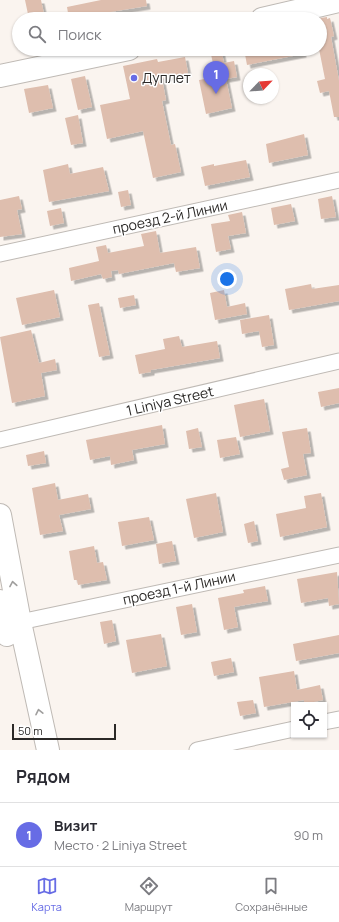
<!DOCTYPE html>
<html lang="ru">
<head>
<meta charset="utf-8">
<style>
  :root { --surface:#fff; --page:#f7f7f7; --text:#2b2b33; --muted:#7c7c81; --line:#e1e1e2; --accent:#676ce5 }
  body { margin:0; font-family:Manrope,sans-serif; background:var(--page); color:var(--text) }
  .controls { position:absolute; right:12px; bottom:12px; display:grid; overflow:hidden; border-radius:0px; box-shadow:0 1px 3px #0004 }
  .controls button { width:36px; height:36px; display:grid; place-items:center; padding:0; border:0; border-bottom:1px solid var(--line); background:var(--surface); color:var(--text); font:20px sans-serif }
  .compass { position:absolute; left:243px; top:68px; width:36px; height:36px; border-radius:50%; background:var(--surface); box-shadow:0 1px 3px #0004; rotate:65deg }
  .scale { position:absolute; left:12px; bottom:10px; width:104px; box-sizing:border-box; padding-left:4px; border:2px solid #2b2927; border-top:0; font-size:11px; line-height:14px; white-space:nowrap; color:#2b2927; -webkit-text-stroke:3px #fff; paint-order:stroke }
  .you { position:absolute; left:227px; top:279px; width:14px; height:14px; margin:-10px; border:3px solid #fff; border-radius:50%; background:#1a73e8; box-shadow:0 0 0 6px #1a73e833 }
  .badge { display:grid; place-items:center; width:26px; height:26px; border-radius:50%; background:var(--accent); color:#fff; font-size:13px; font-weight:700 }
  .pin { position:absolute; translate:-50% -33px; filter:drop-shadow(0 1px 2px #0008) }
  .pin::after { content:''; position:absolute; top:21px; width:14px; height:12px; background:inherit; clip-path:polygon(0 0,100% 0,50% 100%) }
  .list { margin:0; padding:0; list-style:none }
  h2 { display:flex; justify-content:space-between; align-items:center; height:52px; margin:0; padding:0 16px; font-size:17px }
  h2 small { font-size:13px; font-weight:400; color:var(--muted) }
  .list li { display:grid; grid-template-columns:26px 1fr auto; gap:12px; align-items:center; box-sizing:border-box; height:64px; padding:0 16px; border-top:1px solid var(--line) }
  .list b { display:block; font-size:15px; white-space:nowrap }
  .list p { margin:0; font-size:13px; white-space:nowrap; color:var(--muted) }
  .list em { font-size:13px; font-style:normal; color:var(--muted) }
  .icon { flex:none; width:22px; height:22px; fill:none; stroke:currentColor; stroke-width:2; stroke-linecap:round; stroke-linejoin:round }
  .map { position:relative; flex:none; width:339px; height:750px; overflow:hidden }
  .search { position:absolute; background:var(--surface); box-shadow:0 1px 3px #0004; left:12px; right:12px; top:12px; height:44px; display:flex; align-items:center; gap:10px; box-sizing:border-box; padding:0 14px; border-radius:22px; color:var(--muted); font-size:15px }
  .sheet { height:116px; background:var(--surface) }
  nav { display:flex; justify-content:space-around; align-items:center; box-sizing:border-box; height:56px; border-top:1px solid var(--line); background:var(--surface); font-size:11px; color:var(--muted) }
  nav a { display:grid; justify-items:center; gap:2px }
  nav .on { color:var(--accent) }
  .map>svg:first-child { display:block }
  .building { fill:#debeae; filter:url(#shadow) }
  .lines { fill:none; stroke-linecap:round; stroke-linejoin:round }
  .street-casing { stroke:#bfbab5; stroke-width:17 }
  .secondary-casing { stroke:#bfbab5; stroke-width:24 }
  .highway-casing { stroke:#bfbab5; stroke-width:24 }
  .street { stroke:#fff; stroke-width:15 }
  .secondary { stroke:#fff; stroke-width:22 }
  .highway { stroke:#fff; stroke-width:22 }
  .oneway { stroke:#a09f9e }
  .poi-dot { fill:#676ce5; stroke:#fff; stroke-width:1.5 }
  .labels { text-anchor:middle; stroke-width:3; stroke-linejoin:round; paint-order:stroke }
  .poi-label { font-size:14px; fill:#2b2927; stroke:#fff; text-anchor:start }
  .street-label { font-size:14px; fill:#2b2927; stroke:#fff }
</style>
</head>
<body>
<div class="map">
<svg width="339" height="750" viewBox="0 0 339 750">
  <defs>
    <filter id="shadow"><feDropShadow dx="3.5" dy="3.5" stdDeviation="0" flood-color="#0004"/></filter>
  </defs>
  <rect width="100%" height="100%" fill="#faf4ef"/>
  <path class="building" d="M25,0H41L45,19H29Z
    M101,0H146L147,6L110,12L111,15L92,19H69L67,7Z
    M327,17V19L330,18L334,36L331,37L339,81V117H334L329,91L320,93L317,81L325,79L319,49L320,18Z
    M221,49L224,63L234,61L237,77L226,79L232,108L206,114L199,80L216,77L210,50Z
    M244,49H302L303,54L247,65Z
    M185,57L188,73L162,79L166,100L162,101L171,145L175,144L181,172L153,178L143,131L107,139L100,105L130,99L123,66L157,59L158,62Z
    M85,76L92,107L78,110L71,79Z
    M48,85L53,108L29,113L24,89Z
    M78,115L83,143L71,145L65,118Z
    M304,134L308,155L269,163L266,144Z
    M246,160L250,177L205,186L201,167L214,164V166Z
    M68,164L70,174L103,167L109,191L49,202L43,170Z
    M128,190L131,205L121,207L118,192Z
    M19,196L22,209L17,210L22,234L0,237V200Z
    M332,196L336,217L321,219L318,199Z
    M291,204L295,221L274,225L271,208Z
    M61,208L64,223L50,226L47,211Z
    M242,212L246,233L228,236L231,249L216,252L211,224L230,221L228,215Z
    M156,231L160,253L196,247L200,268L176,272L174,263L119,274L118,270L111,271L112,277L103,279L101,274L71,281L69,268L99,261L96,247L106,245L108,253L144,246L141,234Z
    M311,284L312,289L339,285V301L289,310L285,289Z
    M54,290L60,317L22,325L16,298Z
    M224,290L227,307L245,303L247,314L215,320L210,293Z
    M134,295L136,305L120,308L118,298Z
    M99,303L110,355L99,357L88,305Z
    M269,315L274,345L262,347L259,331L242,334L240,320Z
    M31,330L39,363L55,359L57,370L41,373L45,396L12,403L0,337Z
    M179,336L182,347L217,341L220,358L151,370V372L139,374L135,355L165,349L163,339Z
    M339,388V403L321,407L318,392Z
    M264,399L270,431L240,437L234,405Z
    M162,425L165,444L132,450L134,460L111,465L110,456L90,460L86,440Z
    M198,428L202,447L189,449L186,431Z
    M307,428L311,453L303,454L307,475L284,480L281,469L289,467L282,432Z
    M236,437L240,454L220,458L217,440Z
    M44,451L46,463L28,466L26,455Z
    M55,483L58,500L88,494L91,509L59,515L63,531L40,535L32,488Z
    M216,493L223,532L194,538L186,499Z
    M321,493L327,527L280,537L276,514L306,508L304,496Z
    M149,517L154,540L122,546L118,522Z
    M254,521L258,541L248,543L244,524Z
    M172,541L176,561L159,564L156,544Z
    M94,546L97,563L103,562L107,580L78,585L77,580H74L69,551Z
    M337,572L339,604L329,606L328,598L301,603L297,579Z
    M265,586L268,601L234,607L238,627L224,630L218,598L244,593L243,590Z
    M192,604L197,632L181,635L176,607Z
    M112,620L116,641L104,644L100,622Z
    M161,634L167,666L132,673L126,640Z
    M339,635V653L296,661L293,644Z
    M231,658L234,672L214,676L211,662Z
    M294,671L297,690L320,685L323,700L304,704V700L264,707L259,677Z
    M253,700L256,713L240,716L237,702Z"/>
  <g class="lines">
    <g class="street-casing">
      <path id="street" d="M0,254L339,180
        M0,440L339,361
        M20,622L339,555
        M324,722L339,719
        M197,750L294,729"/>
    </g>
    <g class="secondary-casing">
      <path id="secondary" d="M262,19L339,1
        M0,76L129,49"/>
    </g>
    <g class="highway-casing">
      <path id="highway" d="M0,515L20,622L48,750
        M0,601L7,635"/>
    </g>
    <use href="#street" class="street"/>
    <use href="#secondary" class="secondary"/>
    <use href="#highway" class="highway"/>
  </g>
  <defs><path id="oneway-chevron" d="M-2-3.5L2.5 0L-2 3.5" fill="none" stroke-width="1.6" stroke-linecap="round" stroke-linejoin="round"/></defs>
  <g class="oneway">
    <use href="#oneway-chevron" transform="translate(13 584) rotate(-100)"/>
    <use href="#oneway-chevron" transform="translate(39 712) rotate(-102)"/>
  </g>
  <circle class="poi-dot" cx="134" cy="78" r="4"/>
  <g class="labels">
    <g class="poi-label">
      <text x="142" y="83">Дуплет</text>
    </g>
    <g class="street-label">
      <text transform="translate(170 217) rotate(-12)" y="5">проезд 2-й Линии</text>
      <text transform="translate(170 401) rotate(-13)" y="5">1 Liniya Street</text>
      <text transform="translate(179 588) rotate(-12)" y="5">проезд 1-й Линии</text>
    </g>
  </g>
</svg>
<div class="controls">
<button><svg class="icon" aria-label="locate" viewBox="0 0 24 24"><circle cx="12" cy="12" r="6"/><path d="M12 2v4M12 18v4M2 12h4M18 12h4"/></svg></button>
</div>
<svg class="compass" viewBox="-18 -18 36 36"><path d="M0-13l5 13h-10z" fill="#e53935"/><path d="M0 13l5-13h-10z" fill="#7c7c81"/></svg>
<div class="scale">50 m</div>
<div class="you"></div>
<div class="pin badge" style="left:216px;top:94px">1</div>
<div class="search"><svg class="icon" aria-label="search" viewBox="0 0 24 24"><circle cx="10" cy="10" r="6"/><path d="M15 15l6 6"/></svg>Поиск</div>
</div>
<section class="sheet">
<h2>Рядом<small></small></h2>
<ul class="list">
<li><span class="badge">1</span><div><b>Визит</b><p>Место · 2 Liniya Street</p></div><em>90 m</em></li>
</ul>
</section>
<nav>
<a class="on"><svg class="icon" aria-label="map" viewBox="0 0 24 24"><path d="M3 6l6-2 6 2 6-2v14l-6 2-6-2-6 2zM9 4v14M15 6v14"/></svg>Карта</a>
<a><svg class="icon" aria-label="directions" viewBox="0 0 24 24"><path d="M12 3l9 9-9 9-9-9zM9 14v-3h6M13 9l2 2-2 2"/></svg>Маршрут</a>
<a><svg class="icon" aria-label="saved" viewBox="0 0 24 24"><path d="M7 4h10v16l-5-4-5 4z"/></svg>Сохранённые</a>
</nav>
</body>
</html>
